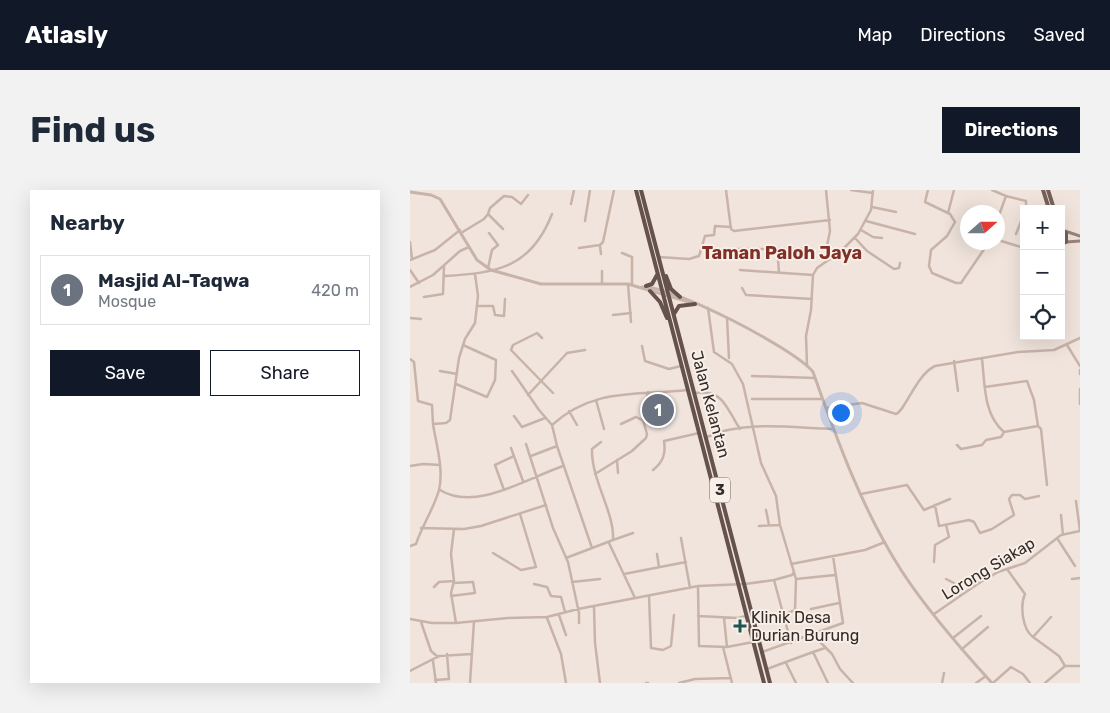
<!DOCTYPE html>
<html lang="en">
<head>
<meta charset="utf-8">
<style>
  :root { --surface:#fff; --page:#f2f2f3; --text:#1f2937; --muted:#747a83; --line:#e0e1e3; --accent:#111827 }
  body { margin:0; font-family:Rubik,sans-serif; background:var(--page); color:var(--text) }
  .controls { position:absolute; right:15px; top:15px; display:grid; overflow:hidden; border-radius:0px; box-shadow:0 5px 20px #0002 }
  .controls button { width:45px; height:45px; display:grid; place-items:center; padding:0; border:0; border-bottom:1px solid var(--line); background:var(--surface); color:var(--text); font:25px sans-serif }
  .compass { position:absolute; left:550px; top:15px; width:45px; height:45px; border-radius:50%; background:var(--surface); box-shadow:0 5px 20px #0002; rotate:69deg }
  .you { position:absolute; left:430px; top:222px; width:18px; height:18px; margin:-12px; border:4px solid #fff; border-radius:50%; background:#1a73e8; box-shadow:0 0 0 8px #1a73e833 }
  .badge { display:grid; place-items:center; width:32px; height:32px; border-radius:50%; background:var(--accent); color:#fff; font-size:16px; font-weight:700 }
  .pin { position:absolute; translate:-50% -50%; border:2px solid #fff; box-shadow:0 1px 5px #0006 }
  .list { margin:0; padding:0; list-style:none }
  h2 { display:flex; justify-content:space-between; align-items:center; height:65px; margin:0; padding:0 20px; font-size:21px }
  h2 small { font-size:16px; font-weight:400; color:var(--muted) }
  .list li { display:grid; grid-template-columns:32px 1fr auto; gap:15px; align-items:center; box-sizing:border-box; height:70px; margin:0 10px 10px; padding:0 10px; border:1px solid var(--line); border-radius:0px }
  .list b { display:block; font-size:19px; white-space:nowrap }
  .list p { margin:0; font-size:16px; white-space:nowrap; color:var(--muted) }
  .list em { font-size:16px; font-style:normal; color:var(--muted) }
  .actions { display:flex; gap:10px; padding:15px 20px }
  .actions a { flex:1; padding:11px 0; border:1px solid var(--accent); border-radius:0px; text-align:center; font-size:18px; color:var(--accent) }
  .actions .main { background:var(--accent); color:#fff }
  .icon { flex:none; width:28px; height:28px; fill:none; stroke:currentColor; stroke-width:2; stroke-linecap:round; stroke-linejoin:round }
  .map { position:relative; flex:none; width:670px; height:493px; overflow:hidden; border-radius:0px }
  header { display:flex; align-items:center; gap:30px; box-sizing:border-box; height:70px; padding:0 25px; background:var(--accent); color:#fff }
  header strong { font-size:24px }
  nav { display:flex; gap:28px; margin-inline-start:auto; font-size:18px }
  .intro { display:flex; align-items:center; justify-content:space-between; box-sizing:border-box; height:120px; padding:0 30px }
  h1 { margin:0; font-size:35px }
  .button { padding:12px 22px; border-radius:0px; background:var(--accent); color:#fff; font-size:18px; font-weight:700 }
  main { display:flex; gap:30px; padding:0 30px }
  aside { flex:1; background:var(--surface); border-radius:0px; box-shadow:0 5px 20px #0002 }
  .map>svg:first-child { display:block }
  .lines { fill:none; stroke-linecap:round; stroke-linejoin:round }
  .minor { stroke:#c8b3a9; stroke-width:2.5 }
  .tertiary { stroke:#c8b3a9; stroke-width:3 }
  .secondary { stroke:#9b827a; stroke-width:3 }
  .primary { stroke:#76605a; stroke-width:4 }
  .trunk { stroke:#66524d; stroke-width:4 }
  .poi-dot { fill:#205451; stroke:#f8efe8; stroke-width:2 }
  .labels { text-anchor:middle; stroke-width:4; stroke-linejoin:round; paint-order:stroke }
  .shield { fill:#f8efe8; stroke:#706662; stroke-width:1 }
  .shield-label { font-size:15px; font-weight:bold; fill:#352b28 }
  .street-label { font-size:16px; fill:#352b28; stroke:#f8efe8 }
  .poi-label { font-size:16px; fill:#352b28; stroke:#f8efe8; text-anchor:start }
  .neighbourhood-label { font-size:18px; font-weight:bold; fill:#803026; stroke:#f8efe8 }
</style>
</head>
<body>
<header>
<strong>Atlasly</strong>
<nav><a>Map</a><a>Directions</a><a>Saved</a></nav>
</header>
<div class="intro"><h1>Find us</h1><a class="button">Directions</a></div>
<main>
<aside>
<h2>Nearby<small></small></h2>
<ul class="list">
<li><span class="badge" style="background:#6b7280">1</span><div><b>Masjid Al-Taqwa</b><p>Mosque</p></div><em>420 m</em></li>
</ul>
<div class="actions"><a class="main">Save</a><a>Share</a></div>
</aside>
<div class="map">
<svg width="670" height="493" viewBox="0 0 670 493">
  <rect width="100%" height="100%" fill="#f0e4dc"/>
  <g class="lines">
    <path class="minor" d="M316,0L321,39L324,41L420,30
      M416,0L420,41L417,56L421,69
      M441,0L463,3
      M518,0L515,12L540,24L545,32L537,46L521,60L519,76L522,83L546,93H551L579,52
      M582,0L596,6L588,28
      M596,6L616,11V19
      M161,14L164,0
      M462,17L486,22
      M538,23L544,0
      M78,24L80,18L94,6L102,7L111,14L118,5
      M175,31L180,0
      M456,31L505,44
      M451,40L463,47L472,48
      M51,43L74,29L78,24L93,39
      M606,44L614,24
      M445,48L457,61L484,79L489,78L490,73
      M588,50L614,58
      M0,52L2,69
      M190,56L191,64
      M169,58L190,55L193,52L204,0
      M367,58L369,82
      M325,59H394
      M212,63L222,67V95
      M249,67L279,69L289,66L295,46L304,45L305,36L321,37
      M0,70L25,60L50,40
      M78,78L82,60L88,55L79,43
      M0,80L9,93
      M330,80L403,85
      M35,86C87,83 121,78 142,24
      M192,93V81
      M218,94L221,132
      M0,97L23,85L50,61L59,57
      M332,98L336,105L402,109
      M14,107L33,104L34,76
      M67,116H83L85,125L94,126L95,109
      M298,118L304,162L322,174L333,194L351,273L366,306L370,335L386,389L385,420L374,425
      M203,125L221,123
      M0,128L11,129
      M317,128L319,168
      M132,148L127,143L103,155L101,160L143,203
      M657,155L670,176
      M232,156L235,171L259,179L271,176
      M0,169L4,172L8,211L22,215L23,234
      M572,169C575,194 573,224 594,242L628,236L631,239L637,295
      M544,171L548,201
      M397,175L396,146L401,120L403,85L407,78L430,62L448,44L461,20L463,0
      M670,180V184
      M30,181L47,184
      M102,181L129,220L142,235L147,256L182,358
      M342,186L405,188
      M46,194L77,207L85,190L86,170L53,155
      M575,197L617,191L624,210L628,236
      M670,199V214
      M285,203C314,199 316,218 330,239
      M118,205L157,163L175,160
      M342,209H412
      M186,210L194,239
      M416,218L452,213L486,224C495,221 506,185 525,176L608,162L644,160L670,148
      M159,221L167,235
      M104,226L112,237L135,228
      M211,234L226,227L232,230
      M142,235C184,197 227,206 277,200
      M297,247C334,230 383,238 423,239
      M116,254L143,338L158,372L169,423V433
      M547,255L551,259L572,255L576,250L591,247L594,242
      M101,258L113,291
      M121,266L147,256
      M207,270L208,283
      M0,276L13,274L30,275
      M243,280C253,272 256,264 254,251L289,243
      M185,284L222,261L236,248L237,244L233,230L238,202
      M30,300C65,322 118,288 153,276
      M94,300L85,275L104,266
      M451,304L497,295L514,320L540,309
      M666,311L670,341
      M525,315L529,336L559,330L564,332L570,343L582,339L604,325L599,309L602,305H610L615,309L629,306
      M356,320L359,335
      M651,325L653,345
      M349,336L370,335
      M11,338L54,339L71,336L136,315
      M44,339L41,364L44,391L41,403L46,433
      M271,348L280,398
      M647,348L665,376
      M203,350L223,343
      M199,353L225,408
      M0,356L6,354C12,336 24,318 29,300C34,279 26,254 23,234L36,233L40,230L49,168L55,149L65,133L68,106L65,84
      M83,363L111,380L126,377L110,324
      M247,364L249,377
      M156,368L203,350C205,323 181,290 182,259L191,252
      M524,372L525,355L539,347L536,335
      M381,374L455,360L475,352
      M597,379L615,404C610,415 612,439 623,447
      M214,384L276,372
      M386,389L425,385
      M536,389L544,393L550,406
      M662,389L670,388
      M364,390L381,453
      M162,392L190,389
      M124,394L137,397L141,406L151,407L155,422
      M288,396L289,456L317,457L343,452
      M24,397L29,392L44,391
      M41,406L65,403L63,392L44,393
      M239,406L241,458L253,460L261,456L264,425
      M184,416L185,453L190,493
      M401,419L429,413
      M524,424L569,393L588,382L615,373L651,345L670,341
      M149,425L156,445
      M288,426L328,428L336,426
      M641,427L623,447L649,466L655,476
      M137,428L151,464L156,493
      M314,428L317,457
      M0,429L22,433H46L98,428L137,427L168,419L288,396L335,394L364,390L382,385L384,382
      M11,432L21,461L28,467
      M406,443L410,452L422,464L430,479L443,493
      M543,448L571,426
      M313,457L322,493
      M552,459L578,437
      M352,462L433,433L423,366
      M403,462L415,458
      M23,471L26,493
      M376,473L386,493
      M357,479L403,462L418,493
      M0,481L29,466L62,464
      M25,490L39,489L37,464
      M60,493L64,431
      M236,493H238
      M269,493L285,489L321,488
      M532,493L534,483
      M566,493L576,486
      M583,493L601,477L613,484L620,493
      M635,493L655,476H670"/>
    <path class="tertiary" d="M0,2L21,5L30,9L67,70L81,80L131,94H218L279,112
      M232,97C260,94 385,159 403,182C427,250 452,319 491,380C517,420 550,458 582,493"/>
    <path class="secondary" d="M655,41L670,46
      M656,52L670,51"/>
    <path class="primary" d="M633,0L639,19
      M638,0L644,19
      M651,40L656,43V52L651,54"/>
    <path class="trunk" d="M226,0L354,493
      M231,0L360,493
      M256,86L261,99L270,107
      M236,96L242,94L247,85
      M240,101L250,112L257,128
      M264,124L269,116L285,114"/>
  </g>
  <path class="poi-dot" d="M327.5 428.5h5v5h5v5h-5v5h-5v-5h-5v-5h5z"/>
  <g class="labels">
    <rect class="shield" x="300" y="287.5" width="20" height="25" rx="4"/>
    <g class="shield-label">
      <text x="310" y="305">3</text>
    </g>
    <g class="street-label">
      <text transform="translate(301 214) rotate(75)" y="6">Jalan Kelantan</text>
      <text transform="translate(578 378) rotate(-31)" y="6">Lorong Siakap</text>
    </g>
    <g class="poi-label">
      <text x="341" y="433">Klinik Desa<tspan x="341" dy="18">Durian Burung</tspan></text>
    </g>
    <g class="neighbourhood-label">
      <text x="372" y="69">Taman Paloh Jaya</text>
    </g>
  </g>
</svg>
<div class="controls">
<button>+</button>
<button>−</button>
<button><svg class="icon" aria-label="locate" viewBox="0 0 24 24"><circle cx="12" cy="12" r="6"/><path d="M12 2v4M12 18v4M2 12h4M18 12h4"/></svg></button>
</div>
<svg class="compass" viewBox="-18 -18 36 36"><path d="M0-13l5 13h-10z" fill="#e53935"/><path d="M0 13l5-13h-10z" fill="#747a83"/></svg>
<div class="you"></div>
<div class="pin badge" style="left:248px;top:220px;background:#6b7280">1</div>
</div>
</main>
</body>
</html>
